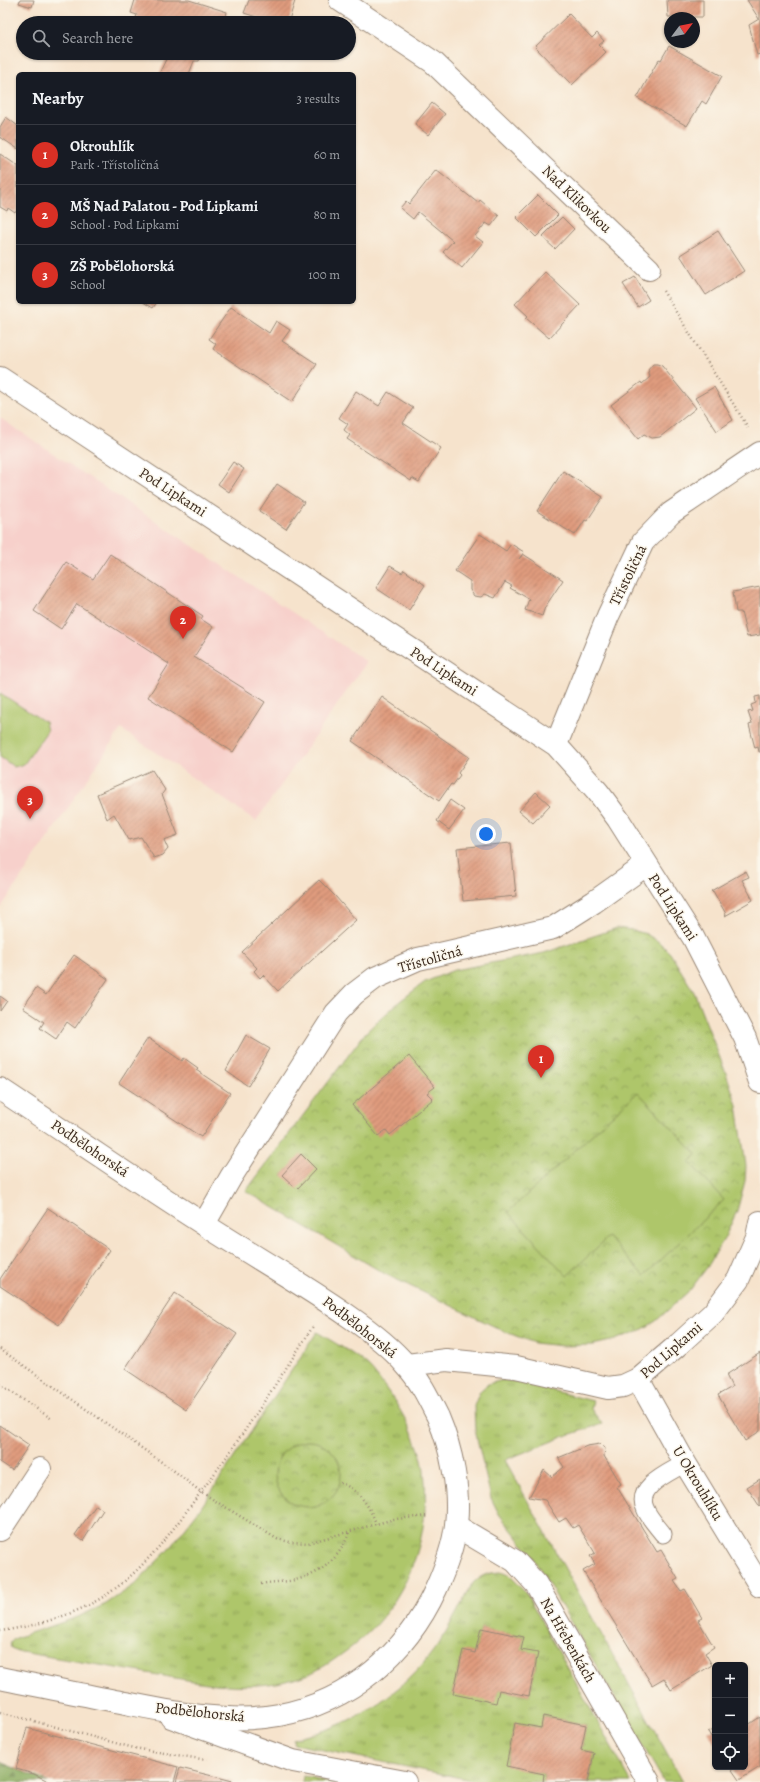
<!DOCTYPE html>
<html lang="en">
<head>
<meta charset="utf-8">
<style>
  :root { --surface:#171b24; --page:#20242c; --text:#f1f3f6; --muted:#9ea1a6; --line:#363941; --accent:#d93025 }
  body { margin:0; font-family:Alegreya,serif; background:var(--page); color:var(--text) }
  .controls { position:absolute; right:12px; bottom:12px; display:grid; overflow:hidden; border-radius:6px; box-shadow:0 1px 3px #0004 }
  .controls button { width:36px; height:36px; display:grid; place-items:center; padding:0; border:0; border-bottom:1px solid var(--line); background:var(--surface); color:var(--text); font:20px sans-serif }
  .compass { position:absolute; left:664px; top:12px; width:36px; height:36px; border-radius:50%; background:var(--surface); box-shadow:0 1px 3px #0004; rotate:58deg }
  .you { position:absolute; left:486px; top:834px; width:14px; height:14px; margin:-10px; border:3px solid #fff; border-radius:50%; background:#1a73e8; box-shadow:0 0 0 6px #1a73e833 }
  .badge { display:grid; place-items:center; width:26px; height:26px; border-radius:50%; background:var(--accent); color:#fff; font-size:13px; font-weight:700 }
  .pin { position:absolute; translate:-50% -33px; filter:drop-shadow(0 1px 2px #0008) }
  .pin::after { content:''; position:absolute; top:21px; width:14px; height:12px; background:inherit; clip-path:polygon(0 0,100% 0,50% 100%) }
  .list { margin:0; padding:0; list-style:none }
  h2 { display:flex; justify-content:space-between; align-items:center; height:52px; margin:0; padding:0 16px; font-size:17px }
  h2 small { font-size:13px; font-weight:400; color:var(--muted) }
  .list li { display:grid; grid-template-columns:26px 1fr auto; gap:12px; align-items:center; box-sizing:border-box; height:60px; padding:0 16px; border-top:1px solid var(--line) }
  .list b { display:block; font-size:15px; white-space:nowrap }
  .list p { margin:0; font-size:13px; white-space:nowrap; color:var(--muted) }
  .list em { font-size:13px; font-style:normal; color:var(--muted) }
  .icon { flex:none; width:22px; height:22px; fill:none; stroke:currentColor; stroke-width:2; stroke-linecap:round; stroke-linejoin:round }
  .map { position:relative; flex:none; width:760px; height:1782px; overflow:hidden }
  .search { position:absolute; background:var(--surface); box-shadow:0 1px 3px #0004; left:16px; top:16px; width:340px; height:44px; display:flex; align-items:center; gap:10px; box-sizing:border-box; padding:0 14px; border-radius:22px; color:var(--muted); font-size:15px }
  .panel { position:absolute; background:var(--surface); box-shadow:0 1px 3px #0004; left:16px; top:72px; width:340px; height:232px; border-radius:6px }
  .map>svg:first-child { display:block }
  .built { fill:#f7d0cb }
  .grass { fill:url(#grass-tufts); stroke:#747844; fill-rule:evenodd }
  .forest { fill:url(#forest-firs); stroke:#626a3e }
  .park { fill:url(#park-crowns); stroke:#747844 }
  .garden { fill:#aec66b; stroke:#747844 }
  .building { fill:url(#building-hatch) }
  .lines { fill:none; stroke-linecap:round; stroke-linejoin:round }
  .service-casing { stroke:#988675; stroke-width:19 }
  .minor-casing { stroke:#988675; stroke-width:24 }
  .secondary-casing { stroke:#988675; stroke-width:24 }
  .path { stroke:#988675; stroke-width:2.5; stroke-dasharray:1 3; stroke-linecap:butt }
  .service { stroke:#fff; stroke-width:17 }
  .minor { stroke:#fff; stroke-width:22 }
  .secondary { stroke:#fff; stroke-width:22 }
  .labels { text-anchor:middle; stroke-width:3; stroke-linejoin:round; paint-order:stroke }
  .street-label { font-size:15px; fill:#3b2a1e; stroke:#fbf7ec }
</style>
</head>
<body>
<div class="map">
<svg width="760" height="1782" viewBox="0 0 760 1782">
  <defs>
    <pattern id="grass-tufts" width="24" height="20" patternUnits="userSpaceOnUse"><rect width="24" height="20" fill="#aec66b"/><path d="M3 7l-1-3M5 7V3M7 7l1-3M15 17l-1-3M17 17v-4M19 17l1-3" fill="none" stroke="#8fa157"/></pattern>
    <pattern id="forest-firs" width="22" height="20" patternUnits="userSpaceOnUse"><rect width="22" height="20" fill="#8aab5f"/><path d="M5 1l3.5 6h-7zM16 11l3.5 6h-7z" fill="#728b4e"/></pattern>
    <pattern id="park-crowns" width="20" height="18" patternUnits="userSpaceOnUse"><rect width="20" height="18" fill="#aec66b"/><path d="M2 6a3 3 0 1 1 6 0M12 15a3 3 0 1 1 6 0" fill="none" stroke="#8fa157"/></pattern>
    <pattern id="building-hatch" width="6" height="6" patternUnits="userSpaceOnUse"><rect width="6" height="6" fill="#df9b7e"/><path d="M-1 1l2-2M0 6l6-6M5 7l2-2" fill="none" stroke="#b67f67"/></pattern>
  </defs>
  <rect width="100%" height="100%" fill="#fbf7ec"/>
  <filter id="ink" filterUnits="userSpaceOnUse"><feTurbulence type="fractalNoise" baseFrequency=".025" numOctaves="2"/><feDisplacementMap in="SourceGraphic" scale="8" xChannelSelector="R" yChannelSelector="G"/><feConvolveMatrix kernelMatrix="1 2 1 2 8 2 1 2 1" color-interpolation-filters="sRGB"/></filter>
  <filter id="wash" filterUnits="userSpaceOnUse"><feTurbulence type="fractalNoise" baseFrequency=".012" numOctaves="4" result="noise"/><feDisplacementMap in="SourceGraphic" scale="16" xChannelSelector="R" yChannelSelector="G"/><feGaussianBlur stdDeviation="0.9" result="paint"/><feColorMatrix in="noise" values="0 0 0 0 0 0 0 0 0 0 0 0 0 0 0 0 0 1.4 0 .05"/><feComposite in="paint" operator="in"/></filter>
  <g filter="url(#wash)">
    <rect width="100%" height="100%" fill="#f6e3cc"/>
    <path class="built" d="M0,418L367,662L256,821L121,729L0,909Z"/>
    <path class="grass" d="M317,1332C333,1342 354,1353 368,1366C374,1372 379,1379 384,1386C400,1407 421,1444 424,1471C433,1543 402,1613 342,1654C330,1663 316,1672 301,1677C247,1694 200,1682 147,1673C105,1666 63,1659 21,1652L11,1648C9,1642 12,1640 18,1637L78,1617L106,1604L134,1585L168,1550L200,1509Z
      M503,1380L519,1382L593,1401L591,1409L602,1424L565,1436L505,1460L683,1782H664L533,1557L499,1514L491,1498L475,1430L474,1406L480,1391L488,1384Z
      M500,1572L509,1575L525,1591L631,1782H588L594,1753L581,1750L586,1725L544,1716L541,1728L515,1723L506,1765L544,1774L543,1782H481L294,1744L293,1739C349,1728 403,1694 436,1647C450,1627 461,1604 473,1583C481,1575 488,1573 500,1572ZM481,1628L523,1637L521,1650L538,1654L529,1696L499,1690L453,1694L463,1651L475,1653Z
      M303,1776L333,1782H302Z"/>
    <path class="forest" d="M0,1762L48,1782H0Z"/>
    <path class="park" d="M617,928L632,930L646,934L659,942L670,953L694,992L727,1076L737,1105L746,1166L745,1181L737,1211L724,1239L708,1266L690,1290L656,1321L643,1329L615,1340L593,1345L563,1346L534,1343L506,1332L385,1274L246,1191L366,1032L400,1001L425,982L454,970L544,953Z
      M275 1474a33 33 0 1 1 66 0a33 33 0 1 1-66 0Z"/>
    <path class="garden" d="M0,693L45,722L47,731L24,764L14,767L0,757Z
      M638,1092L697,1155L689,1162L724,1200L644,1276L608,1237L567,1276L508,1212Z"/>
    <g id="blocks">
      <path class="building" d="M20,0H34L32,7L19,3Z
        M135,0H189L227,12L224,23H134L137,15L131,13Z
        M249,0H292L295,1L288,23H275L244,13Z
        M667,0H703V17H668Z
        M747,0H760V54L757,55L749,25L759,19Z
        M569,14L592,38L597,33L604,41L599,45L606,52L572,85L535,47Z
        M669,46L722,76L706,104L702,101L687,126L637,98L659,59L661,60Z
        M169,53H202L199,61H194L189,74H159Z
        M432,103L445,114L428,135L415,124Z
        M6,117L18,126V149L0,137V127Z
        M0,154L18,166V208L15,213L8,208L7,211L0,207Z
        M436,170L478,203L480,200L499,216L491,226L486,223L475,236L483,242L462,268L443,252L453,241L418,212L413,219L400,208L406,201L409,204Z
        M538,195L558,215L536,237L516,217Z
        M562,217L574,229L555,249L542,237Z
        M718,231L744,271L706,295L680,255Z
        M545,272L580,305L549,338L526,318L528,316L515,304Z
        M635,277L649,300L638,307L623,284Z
        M143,302H157L153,308Z
        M231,307L269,333L276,321L290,330L282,341L317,364L292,402L213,349L216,344L209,339Z
        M653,364H657L662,366L696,408L660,437L652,438L644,434L638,439L611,405L641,382L642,384L650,377L648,370Z
        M714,387L733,420L717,431L695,398Z
        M356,391L379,406L388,392L413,408L403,423L441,448L419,482L412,478L411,481L347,439L350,435L344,430L348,424L339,418Z
        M233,462L244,469L229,492L218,484Z
        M563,471L603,497L587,521L585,520L575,535L537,511Z
        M277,484L304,502L286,529L259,511Z
        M480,534L506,551L511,544L524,552L519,559L523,554L563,580L545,607L542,616L525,610L529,599L510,588L512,586L505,582L495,598L485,594L481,597L474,596L470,590V581L455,571Z
        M110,554L203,616L201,619L213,627L194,657L265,702L233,752L148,697L169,664L77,604L61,629L34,611L66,562L93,579Z
        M390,566L402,573L404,570L425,585L409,610L376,588Z
        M760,587V635L747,637L741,612H736L733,592Z
        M760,696V752H759L758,747L755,748L749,725L752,724L748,712L753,711L751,705L756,703L755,697Z
        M382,697L469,757L458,773L460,775L453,785L451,784L439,801L352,741Z
        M152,770L165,790L162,794L178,835L164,840L168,849L163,855L154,858L141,837L129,840L114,814L107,819L97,794Z
        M536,792L550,805L533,823L519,811Z
        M450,800L464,810L449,830L437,821Z
        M511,843L516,896L463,901L457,848Z
        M746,871L749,877L742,880L753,900L725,916L726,914L713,891L712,892L711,891Z
        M319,880L335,896L356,920L278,991L263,975L260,978L254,971L257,968L242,952Z
        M74,955L108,979L75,1028L67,1022L56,1039L40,1028L44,1022L23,1008L36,988L46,995Z
        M0,996L7,1001L0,1011Z
        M246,1035L270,1049L248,1086L226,1071Z
        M148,1038L182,1061L184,1058L198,1068L196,1070L230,1093L201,1137L119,1083Z
        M409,1056L435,1087L427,1093L433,1099L390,1135L386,1130L378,1136L352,1105Z
        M301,1154L316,1169L297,1189L282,1175Z
        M48,1208L110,1250L59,1325L0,1286V1279Z
        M175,1293L237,1334L186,1410L125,1369Z
        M760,1353V1431L745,1441L718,1395L732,1387L726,1375Z
        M0,1425L29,1445L12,1470L0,1462Z
        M600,1444L605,1448L604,1456L621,1484L617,1487L657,1552L661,1550L678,1579L674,1581L681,1591L685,1589L702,1618L698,1620L714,1647L705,1653L712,1665L671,1690L664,1678L652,1685L583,1571L595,1564L590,1556L595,1553L578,1525L573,1528L566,1518L559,1522L545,1500L529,1497L544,1470L552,1477L564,1467L558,1458L587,1446Z
        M760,1479V1507L747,1487Z
        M96,1505L103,1510L83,1541L75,1535Z
        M481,1628L524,1637L521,1650L538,1653L529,1696L499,1690L496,1703L453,1694L463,1650L475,1653Z
        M543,1716L586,1725L581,1750L594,1753L588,1782H543L544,1774L506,1766L515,1723L541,1728Z
        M760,1717V1767L739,1780L730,1767H745V1727Z
        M27,1728L178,1767L174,1782H50L34,1774L16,1769Z
        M715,1728V1743L708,1732Z
        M180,1768L233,1781V1782H176Z"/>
    </g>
  </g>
  <g filter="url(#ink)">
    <use href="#blocks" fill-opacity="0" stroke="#988675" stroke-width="1"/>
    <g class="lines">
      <g class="service-casing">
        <path id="service" d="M663,1534C657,1526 648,1517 645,1508C635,1486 671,1472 685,1463"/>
      </g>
      <g class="minor-casing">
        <path id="minor" d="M340,0L433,62L649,269
          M0,378L556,745L598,792L618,819L693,937L745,1038L760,1082
          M556,745L608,616L643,542L671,513L760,453
          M204,1224L231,1177L336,1013L354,994L375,978L418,959L553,928L594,902L646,865
          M407,1365L446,1360L516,1367L608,1388L623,1386L638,1379L679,1344L713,1313L738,1280L757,1237L760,1222
          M638,1379L685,1463L760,1586
          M456,1526L515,1561L536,1584L649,1782
          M0,1530L40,1469
          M171,1717L293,1761L405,1782"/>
      </g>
      <g class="secondary-casing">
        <path id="secondary" d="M0,1089C68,1134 136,1181 205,1225C253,1256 303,1284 350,1317C370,1331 390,1346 406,1365C420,1380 429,1399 438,1417C452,1450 460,1490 456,1525C453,1548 445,1569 436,1589C406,1654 350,1702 279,1715C225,1725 167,1711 115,1701C76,1693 38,1686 0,1678"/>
      </g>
      <path class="path" d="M663,291L749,429
        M0,1349L173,1470L201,1492L277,1539L290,1542L308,1543L394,1519L429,1516
        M0,1384L52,1419
        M340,1483C358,1489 370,1506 376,1524
        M261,1584C271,1582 280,1582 289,1581C318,1577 339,1560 349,1533
        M0,1631C36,1626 72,1616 103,1597C144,1571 172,1531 200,1493C241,1439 277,1382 314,1325
        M0,1712L134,1748L207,1760"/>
      <use href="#service" class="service"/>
      <use href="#minor" class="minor"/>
      <use href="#secondary" class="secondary"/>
    </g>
  </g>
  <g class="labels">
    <g class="street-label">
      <text transform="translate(577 199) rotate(44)" y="5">Nad Klikovkou</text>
      <text transform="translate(173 492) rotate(33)" y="5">Pod Lipkami</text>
      <text transform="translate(628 575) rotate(-64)" y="5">Třístoličná</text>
      <text transform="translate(444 671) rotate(33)" y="5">Pod Lipkami</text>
      <text transform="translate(673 907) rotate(57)" y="5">Pod Lipkami</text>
      <text transform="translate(430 959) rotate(-16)" y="5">Třístoličná</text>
      <text transform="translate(90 1148) rotate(34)" y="5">Podbělohorská</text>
      <text transform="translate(360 1327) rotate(38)" y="5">Podbělohorská</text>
      <text transform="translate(671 1350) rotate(-41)" y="5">Pod Lipkami</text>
      <text transform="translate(698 1483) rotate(59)" y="5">U Okrouhlíku</text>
      <text transform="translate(568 1640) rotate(60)" y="5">Na Hřebenkách</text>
      <text transform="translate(200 1712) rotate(6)" y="5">Podbělohorská</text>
    </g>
  </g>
</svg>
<div class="controls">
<button>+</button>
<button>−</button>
<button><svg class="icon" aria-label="locate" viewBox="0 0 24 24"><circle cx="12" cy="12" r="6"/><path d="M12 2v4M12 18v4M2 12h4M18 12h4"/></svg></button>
</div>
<svg class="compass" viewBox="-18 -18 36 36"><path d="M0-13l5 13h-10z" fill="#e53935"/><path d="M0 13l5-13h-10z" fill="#9ea1a6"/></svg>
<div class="you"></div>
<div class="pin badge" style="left:541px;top:1078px">1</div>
<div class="pin badge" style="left:183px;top:639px">2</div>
<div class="pin badge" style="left:30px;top:819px">3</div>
<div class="search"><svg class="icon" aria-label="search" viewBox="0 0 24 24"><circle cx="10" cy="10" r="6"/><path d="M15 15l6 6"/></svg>Search here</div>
<section class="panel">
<h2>Nearby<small>3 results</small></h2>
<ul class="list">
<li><span class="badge">1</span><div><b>Okrouhlík</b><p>Park · Třístoličná</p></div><em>60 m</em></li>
<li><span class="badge">2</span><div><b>MŠ Nad Palatou - Pod Lipkami</b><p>School · Pod Lipkami</p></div><em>80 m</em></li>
<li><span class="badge">3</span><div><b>ZŠ Pobělohorská</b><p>School</p></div><em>100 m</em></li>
</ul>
</section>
</div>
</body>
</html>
